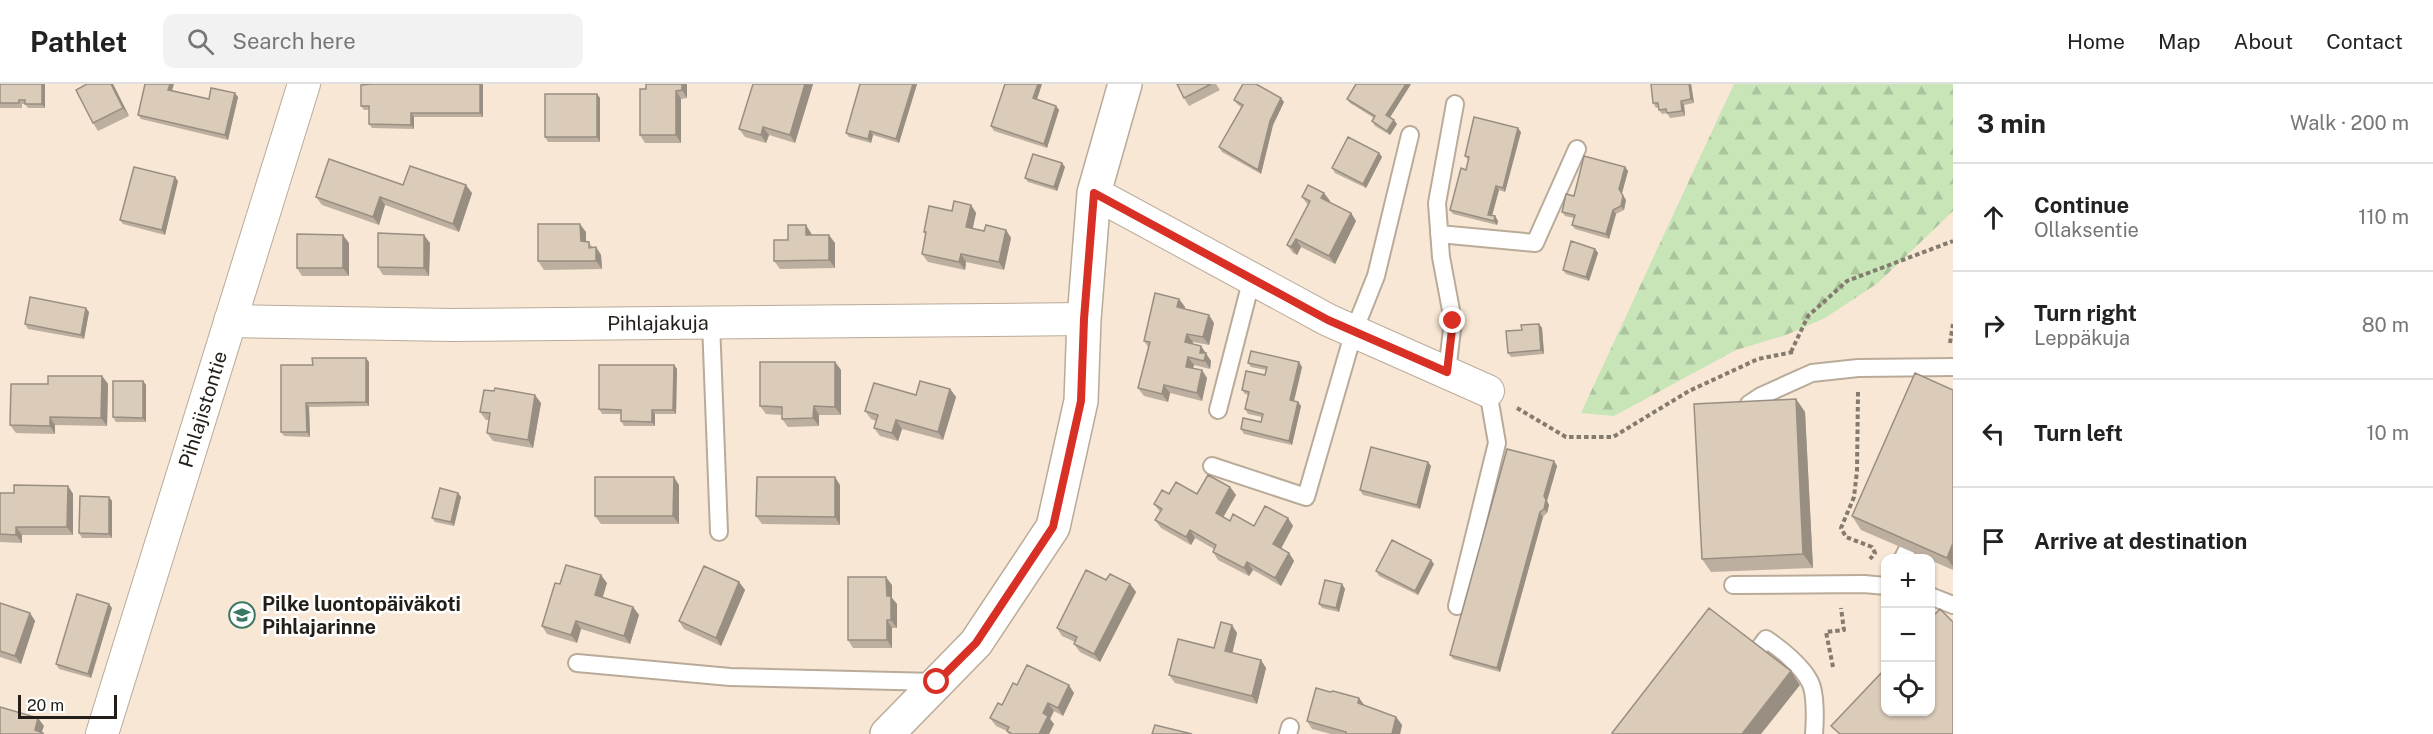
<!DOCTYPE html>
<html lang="en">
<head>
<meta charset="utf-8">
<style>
  :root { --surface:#fff; --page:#f2f2f2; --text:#222; --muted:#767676; --line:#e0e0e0 }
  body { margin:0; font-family:"Public Sans",sans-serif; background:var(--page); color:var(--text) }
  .controls { position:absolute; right:18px; bottom:18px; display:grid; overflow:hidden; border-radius:12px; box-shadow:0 2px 4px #0004 }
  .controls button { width:54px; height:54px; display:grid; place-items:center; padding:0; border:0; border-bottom:2px solid var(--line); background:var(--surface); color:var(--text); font:30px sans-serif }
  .scale { position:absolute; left:18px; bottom:15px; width:99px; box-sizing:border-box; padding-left:6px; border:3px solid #231e17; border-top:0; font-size:16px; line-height:21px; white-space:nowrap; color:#231e17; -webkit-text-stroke:4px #fff; paint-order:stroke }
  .stop { position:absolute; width:18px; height:18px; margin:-14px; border:4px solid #d93025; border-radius:50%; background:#fff }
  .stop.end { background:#d93025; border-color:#fff; box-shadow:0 2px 6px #0008 }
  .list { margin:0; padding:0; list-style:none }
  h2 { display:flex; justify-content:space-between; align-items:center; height:78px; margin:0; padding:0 24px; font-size:26px }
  h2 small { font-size:20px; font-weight:400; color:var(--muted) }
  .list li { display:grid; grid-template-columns:39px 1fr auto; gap:18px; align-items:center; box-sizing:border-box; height:108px; padding:0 24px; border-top:2px solid var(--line) }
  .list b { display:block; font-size:22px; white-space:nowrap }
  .list p { margin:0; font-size:20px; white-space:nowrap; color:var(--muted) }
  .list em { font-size:20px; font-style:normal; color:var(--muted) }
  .icon { flex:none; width:33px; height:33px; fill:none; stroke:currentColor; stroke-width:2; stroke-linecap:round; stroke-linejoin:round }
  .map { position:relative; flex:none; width:1953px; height:650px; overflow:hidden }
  header { display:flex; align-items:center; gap:36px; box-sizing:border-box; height:84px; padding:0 30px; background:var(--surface); border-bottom:2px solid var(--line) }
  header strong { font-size:28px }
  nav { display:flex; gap:33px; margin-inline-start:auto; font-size:21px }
  .search { width:420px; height:54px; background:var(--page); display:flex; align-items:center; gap:15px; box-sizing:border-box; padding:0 21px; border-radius:12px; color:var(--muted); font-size:22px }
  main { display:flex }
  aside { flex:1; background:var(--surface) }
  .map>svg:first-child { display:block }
  .forest { fill:url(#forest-firs) }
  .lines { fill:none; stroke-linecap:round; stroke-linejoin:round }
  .service-casing { stroke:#baab99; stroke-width:20 }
  .minor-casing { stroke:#baab99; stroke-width:34 }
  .tertiary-casing { stroke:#baab99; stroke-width:36 }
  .path { stroke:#847a6d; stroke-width:4; stroke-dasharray:4.5 3; stroke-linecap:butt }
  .service { stroke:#fff; stroke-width:16 }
  .minor { stroke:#fff; stroke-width:32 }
  .tertiary { stroke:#fff; stroke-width:33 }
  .wall { fill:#bcaf9f }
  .shaded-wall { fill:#998e82 }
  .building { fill:#dbcbb9; stroke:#998e82; stroke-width:1.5 }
  .route { stroke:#d93025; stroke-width:8 }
  .labels { text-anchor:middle; stroke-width:5; stroke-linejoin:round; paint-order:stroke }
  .street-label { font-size:20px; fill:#231e17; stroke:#fff }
  .poi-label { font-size:20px; font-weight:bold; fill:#231e17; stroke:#fff; text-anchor:start }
</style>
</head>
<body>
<header>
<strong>Pathlet</strong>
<div class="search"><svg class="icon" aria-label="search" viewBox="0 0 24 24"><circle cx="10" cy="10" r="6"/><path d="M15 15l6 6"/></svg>Search here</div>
<nav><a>Home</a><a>Map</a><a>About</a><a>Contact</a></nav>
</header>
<main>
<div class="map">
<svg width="1953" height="650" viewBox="0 0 1953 650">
  <defs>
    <pattern id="forest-firs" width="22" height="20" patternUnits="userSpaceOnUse" patternTransform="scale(1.5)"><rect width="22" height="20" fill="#c7e5b7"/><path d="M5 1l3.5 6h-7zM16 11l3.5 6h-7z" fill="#abc49d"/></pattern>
  </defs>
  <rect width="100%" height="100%" fill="#f7e7d4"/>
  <path class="forest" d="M1734,0H1953V127L1878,199L1825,234L1786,251L1736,266L1614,332L1581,329Z"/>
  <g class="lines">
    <g class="service-casing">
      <path id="service" d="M1439,150L1535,159L1577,65
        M711,238L719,448
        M1447,288L1453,237L1441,173L1437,119L1455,20
        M1218,326L1252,194
        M1749,331V320L1761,312L1812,289L1858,284L1953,283
        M1212,382L1306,413L1354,247L1376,192L1410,51
        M1903,474L1907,466
        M1733,501L1864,500L1886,502
        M1930,512L1953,521
        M1457,522L1497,359L1488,307
        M1757,567L1766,555C1781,565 1802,582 1810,598C1816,609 1815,638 1814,650
        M577,579L730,593L936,598
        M1288,650L1290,643"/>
    </g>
    <g class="minor-casing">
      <g id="minor">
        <path d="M1094,109L1328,236L1488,307"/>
        <path id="s1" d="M230,237L452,241L1084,235"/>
        <path id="s2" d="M102,650L304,0"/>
      </g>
    </g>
    <g class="tertiary-casing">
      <path id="tertiary" d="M887,650L976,559L1053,443L1081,317L1084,235L1094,109L1125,0"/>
    </g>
    <path class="path" d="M1950,259L1953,240
      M1791,268L1808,232L1847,197L1953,157
      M1858,308L1857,387L1854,413L1841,444L1846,453L1872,463L1875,469L1870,475
      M1517,324L1566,353H1613L1689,307L1758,275L1793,268
      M1833,583L1826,548L1844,546L1841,524"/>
    <use href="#service" class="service"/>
    <use href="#minor" class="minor"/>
    <use href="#tertiary" class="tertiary"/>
  </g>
  <path class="wall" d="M0,0H45V24H28L25,20H22V24H0Z
    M87,0H113L129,32L98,47L93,39Z
    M371,0H483V33H414V45L372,44L369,40V26H364L361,22Z
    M646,0H687V14L681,15V59H645L640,51Z
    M813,0L795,59L769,51L766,59L745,53L739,45Z
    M860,0H917L899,59L873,51L871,59L849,53L846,49Z
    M1042,0L1037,15L1056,22L1059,26L1047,64L994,47L991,42Z
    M1177,0H1216L1220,6L1189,22L1184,14Z
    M1411,0L1390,33L1397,40L1390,51L1375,42L1372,37L1374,34L1350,19L1347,15Z
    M1651,0H1691L1694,19L1684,21L1685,32L1670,34L1667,29L1662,30L1659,26V23L1656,24L1653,19Z
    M172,6L209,15L238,13L228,56L141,35L138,31Z
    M597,10L600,14V58H548L545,53Z
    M1234,16L1284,18L1273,41L1261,90L1222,68L1219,63L1241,23L1237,20Z
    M1521,48L1505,108L1499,106L1492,132H1495L1498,137L1497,141L1453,130L1450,126L1466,86L1468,76L1465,72Z
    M1379,69L1382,73L1366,104L1335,89L1332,84Z
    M1062,79L1065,83L1057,107L1028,98L1025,94Z
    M1625,83L1628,87L1622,109L1626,116L1624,126L1616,130L1609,155L1575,145L1572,141L1574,134L1565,132L1562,128L1574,112Z
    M178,97L165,151L123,140L120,136Z
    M403,101L472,109L459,148L385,121L379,141L322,121L316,113Z
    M1324,109L1330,117L1329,118L1351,129L1356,137L1335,180L1301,163L1297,171L1293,169L1287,161L1308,121L1302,113Z
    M971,121L976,129L973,144L984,147L1006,146L1011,154L1004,186L966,178L965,186L928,178L922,170L926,151L924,148L952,127Z
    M586,148V157L593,163H596L601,171L602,185L544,186L538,177Z
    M811,149L812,151L835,159V184L780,185L774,177L788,156Z
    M349,159V192H302L297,184Z
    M430,159L429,192L383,191L378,183Z
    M1595,165L1598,169L1589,197L1566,190L1563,186Z
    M1179,215L1185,223L1184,225L1214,239L1209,261L1193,258L1192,260L1201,262L1211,277L1210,285L1194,281L1193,284L1207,294L1202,317L1170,309L1168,318L1144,312L1138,304L1148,263L1144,257Z
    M89,228L84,255L28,245L25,240Z
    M1539,240L1542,244L1544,270L1511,273L1508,269L1522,246Z
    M369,278V322L309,323L310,353L284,352L281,348L313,281Z
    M835,278L841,286V331H819V342L788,343L782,335V331L766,330L760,322Z
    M1248,279L1302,283L1294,317L1298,318L1301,322L1292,361L1244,350L1241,345L1261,338L1262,333L1248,330L1245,325L1249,311L1245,310L1242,306L1265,291L1266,286L1251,283Z
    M674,281L677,285L676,330H655V342H624L621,337V330H602L599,325Z
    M102,292L108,300L107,342L55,341V350L16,349L10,341L48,300Z
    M143,297L146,301V338H116L113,333Z
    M950,305L956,313L943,356L902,345L898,357L880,352L874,344L876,337L871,335L865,327L916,311Z
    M1953,306V486L1930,476V474H1926L1861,446L1852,432Z
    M1796,315L1805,328L1813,484L1711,488L1702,475Z
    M541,319L533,364L493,357L487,349L489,336H486L480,328Z
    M1554,377L1557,382L1547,417L1549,421L1547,429L1543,433L1500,588L1453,575L1450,571Z
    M1431,382L1420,425L1363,411L1360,406Z
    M679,401V440H601L595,432Z
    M840,401V441L762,440L756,432Z
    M68,402L73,410V451H22V459L0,458V409H14Z
    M1230,403L1236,411L1223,433L1230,437L1254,442L1288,434L1293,442L1281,465L1289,469L1294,477L1281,502L1253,486L1249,492L1218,476L1213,468L1214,465L1195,454L1191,461L1161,444L1155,436L1160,428L1154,420Z
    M458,409L461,413L454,442L435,438L432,434Z
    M109,413L112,417V454H82L79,449Z
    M1434,480L1418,511L1379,492L1376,487Z
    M1106,496L1130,500L1136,508L1100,578L1080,568L1074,560L1075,558L1062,552L1057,544Z
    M739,498L745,506L721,562L684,545L679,537Z
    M607,499L602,513L633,523L639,531L630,560L581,545L577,559L547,550L542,542L560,500Z
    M1342,500L1345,505L1339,528L1322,524L1319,520Z
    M892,501V514L897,520V544H892V564H853L848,556Z
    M0,519L30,529L35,537L21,580L0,573Z
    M112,524L91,594L59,585L56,580Z
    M1237,549L1232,569L1266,584L1257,620L1175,599L1169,591L1214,564Z
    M1017,601L1074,609L1063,632L1054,627L1050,635L1054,640L1049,650H1009L1007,647L996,642L990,634L1002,621Z
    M1330,608L1359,614L1364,622L1396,633L1402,641L1400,650H1331L1312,645L1307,637Z"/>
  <path class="shaded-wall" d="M42,0H45V24L42,20Z
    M111,0H113L129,32L123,24Z
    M170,0H174L171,10L168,6Z
    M480,0H483V33L480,29Z
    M682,0H687V14L682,6Z
    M805,0H813L795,59L790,51Z
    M913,0H917L899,59L896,55Z
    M1038,0H1042L1036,18L1033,14Z
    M1406,0H1411L1389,35L1386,31Z
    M1689,0H1691L1694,19L1691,15Z
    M676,7L681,15V59L676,51Z
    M235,9L238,13L228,56L225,51Z
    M597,10L600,14V58L597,53Z
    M1281,14L1284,18L1273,41L1261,90L1258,86L1270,37Z
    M1681,17L1684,21L1685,32L1682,27Z
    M1056,22L1059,26L1047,64L1044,60Z
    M411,29L414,33V45L411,41Z
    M1394,36L1397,40L1390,51L1387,47Z
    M763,43L769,51L766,59L761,51Z
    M1518,44L1521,48L1505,108L1503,104Z
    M870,47L873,51L871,59L868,55Z
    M1379,69L1382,73L1366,104L1363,100Z
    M1062,79L1065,83L1057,107L1054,103Z
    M1625,83L1628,87L1622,109L1619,105Z
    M175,93L178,97L165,151L162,146Z
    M466,101L472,109L459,148L453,140Z
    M1496,102L1499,106L1491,135L1488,131Z
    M1324,109L1330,117L1327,122L1321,114Z
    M1623,112L1626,116L1624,126L1621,122Z
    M380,113L385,121L379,141L373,133Z
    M971,121L976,129L971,151L966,143Z
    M1613,126L1616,130L1609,155L1606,150Z
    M1351,129L1356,137L1335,180L1329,172Z
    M1495,132L1498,137L1497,141L1494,137Z
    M580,140L586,148V165L581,157Z
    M806,141L811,149L812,159L806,151Z
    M1006,146L1011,154L1004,186L999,178Z
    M343,151L349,159V192L343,184Z
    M424,151L430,159L429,192L424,184Z
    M829,151L835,159V184L829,176Z
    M1296,155L1301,163L1297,171L1291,163Z
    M596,163L601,171L602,185L596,177Z
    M1595,165L1598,169L1589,197L1586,193Z
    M961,170L966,178L965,186L959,178Z
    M1179,215L1185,223L1182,231L1177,223Z
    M86,224L89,228L84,255L81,251Z
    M1209,231L1214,239L1209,261L1203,253Z
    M1539,240L1542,244L1544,270L1541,266Z
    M1187,250L1193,258L1191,266L1185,258Z
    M1201,262L1211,277L1210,285L1200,269Z
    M1188,273L1194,281L1191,291L1186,283Z
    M366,274L369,278V322L366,318Z
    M835,278L841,286V331L835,323Z
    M1299,278L1302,283L1293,321L1290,316Z
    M674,281L677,285L676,330L673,326Z
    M1202,286L1207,294L1202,317L1197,309Z
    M102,292L108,300L107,342L101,334Z
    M143,297L146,301V338L143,334Z
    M1164,301L1170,309L1168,318L1162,310Z
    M950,305L956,313L943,356L938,348Z
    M535,311L541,319L533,364L528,356Z
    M1796,315L1805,328L1813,484L1803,470Z
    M1298,318L1301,322L1292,361L1289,357Z
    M306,319L309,323L310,353L307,348Z
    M814,322L819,331V342L813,334Z
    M652,326L655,330V342L652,338Z
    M50,333L55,341V350L50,342Z
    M896,336L902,345L898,357L892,349Z
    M1554,377L1557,382L1547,417L1549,421L1547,429L1544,425V412Z
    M1428,378L1431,382L1420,425L1417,421Z
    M674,393L679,401V440L673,432Z
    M835,393L840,401V441L835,433Z
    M68,402L73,410V451L67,443Z
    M1230,403L1236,411L1221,437L1216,429Z
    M458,409L461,413L454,442L451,438Z
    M109,413L112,417V454L109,450Z
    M1540,428L1543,433L1500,588L1497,584Z
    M1288,434L1293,442L1279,468L1273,460Z
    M16,443L22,451V459L16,451Z
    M1190,446L1195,454L1191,461L1186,453Z
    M1953,459V483L1947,474Z
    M1289,469L1294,477L1281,502L1275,494Z
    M1431,476L1434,480L1418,511L1415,507Z
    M1247,478L1253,486L1249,492L1244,484Z
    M601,491L607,499L601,519L595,511Z
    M886,493L892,501V514L897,520V544L891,536L887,512Z
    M739,498L745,506L721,562L716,554Z
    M1130,500L1136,508L1100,578L1094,570Z
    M1342,500L1345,505L1339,528L1336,524Z
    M109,520L112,524L91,594L88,590Z
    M633,523L639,531L630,560L624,552Z
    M30,529L35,537L21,580L15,572Z
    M887,536L892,544V564L887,556Z
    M576,537L581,545L577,559L571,551Z
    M1232,541L1237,549L1231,575L1225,567Z
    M1261,576L1266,584L1257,620L1252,612Z
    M1791,587L1800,601L1761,650H1742Z
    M1069,601L1074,609L1063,632L1058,624Z
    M1359,614L1365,622L1358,619Z
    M1048,619L1054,627L1050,635L1054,640L1049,650H1039L1043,629Z
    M1396,633L1402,641L1400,650H1392Z
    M38,634L44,642L41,650L35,646Z"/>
  <path class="building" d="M0,0H42V20H25V16H19V19H0Z
    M87,0H111L123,24L93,39L76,6Z
    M145,0H170L168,6L209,15L211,4L235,9L225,51L138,31Z
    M371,0H480V29H411V41L369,40V22H361V1Z
    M646,0H682V6L676,7V51H640V5H646Z
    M753,0H805L790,51L763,43L761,51L739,45Z
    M860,0H913L896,55L870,47L868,55L846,49Z
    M1005,0H1038L1033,14L1056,22L1044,60L991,42Z
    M1177,0H1211L1184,14Z
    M1243,0H1256L1281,14L1270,37L1258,86L1219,63L1243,21L1234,16Z
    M1356,0H1406L1386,31L1394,36L1387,47L1372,37L1375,32L1347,15Z
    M1651,0H1689L1691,15L1681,17L1682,27L1667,29L1666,25L1659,26L1658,19H1653Z
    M545,10H597V53H545Z
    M1474,33L1518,44L1503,104L1496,102L1488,131L1495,132L1494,137L1450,126L1461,84L1466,86L1469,73L1465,72Z
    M1348,53L1379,69L1363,100L1332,84Z
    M1033,70L1062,79L1054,103L1025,94Z
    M1584,72L1625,83L1619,105L1623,112L1621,122L1613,126L1606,150L1572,141L1575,131L1562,128L1566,110L1574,112Z
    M329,75L403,101L410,82L466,101L453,140L380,113L373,133L316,113Z
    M134,83L175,93L162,146L120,136Z
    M1308,101L1324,109L1321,114L1351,129L1329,172L1296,155L1291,163L1287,161L1310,117L1302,113Z
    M954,117L971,121L966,143L984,147L986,141L1006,146L999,178L961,170L959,178L922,170L926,148H924L929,122L952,127Z
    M538,140H580L581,157L589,158V164L596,163V177H538Z
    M788,141H806V151H829V176L774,177V156H788Z
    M378,149L424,151V184L378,183Z
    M297,150L343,151V184H297Z
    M1571,157L1595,165L1586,193L1563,186Z
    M1155,209L1179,215L1177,223L1209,231L1203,253L1187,250L1185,258L1201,262L1200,269H1206L1204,277L1188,273L1186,283L1202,286L1197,309L1164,301L1162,310L1138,304L1150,258L1144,257Z
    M30,213L86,224L81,251L25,240Z
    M1539,240L1541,266L1508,269L1506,247L1522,246L1521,241Z
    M1251,267L1299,278L1290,316L1298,318L1289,357L1241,345L1243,334L1261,338L1263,330L1245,325L1249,308L1242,306L1246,287L1265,291L1267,283L1248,279Z
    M312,274H366V318L306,319L307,348H281V281H313Z
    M760,278H835V323L814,322L813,334L782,335V323L760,322Z
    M599,281H674L673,326H652V338L621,337V326L599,325Z
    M1915,289L1953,306V459L1947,474L1852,432Z
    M48,292H102L101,334L50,333V342L10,341L11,300H48Z
    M113,297H143V334L113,333Z
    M920,297L950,305L938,348L896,336L892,349L874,344L878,331L865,327L874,299L916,311Z
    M495,304L535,311L528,356L487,349L490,329L480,328L484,306L494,307Z
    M1796,315L1803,470L1702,475L1694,320Z
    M1371,363L1428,378L1417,421L1360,406Z
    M1507,365L1554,377L1544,412L1546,416L1544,425L1540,428L1497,584L1450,571Z
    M1208,391L1230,403L1216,429L1230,437L1233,430L1254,442L1265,422L1288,434L1273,460L1289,469L1275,494L1247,478L1244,484L1213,468L1216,461L1190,446L1186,453L1155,436L1162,425L1154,420L1162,406L1169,410L1176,398L1197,410Z
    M595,393H674L673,432H595Z
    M757,393H835V433L756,432Z
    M14,401L68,402L67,443H16V451L0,450V409H14Z
    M440,404L458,409L451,438L432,434Z
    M80,412L109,413V450L79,449Z
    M1392,456L1431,476L1415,507L1376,487Z
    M566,481L601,491L595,511L633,523L624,552L576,537L571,551L542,542L555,499L560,500Z
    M704,482L739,498L716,554L679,537Z
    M1086,486L1106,496L1110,490L1130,500L1094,570L1074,560L1077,553L1057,544Z
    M848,493H886L887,512H891V536H887V556H848Z
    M1325,496L1342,500L1336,524L1319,520Z
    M77,510L109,520L88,590L56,580Z
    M0,519L30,529L15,572L0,567Z
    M1709,524L1791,587L1742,650H1614L1612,649Z
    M1940,525L1953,538V650H1840L1831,642L1886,584V627H1930V535Z
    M1221,538L1232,541L1225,567L1261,576L1252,612L1169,591L1178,555L1214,564Z
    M1027,581L1069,601L1058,624L1048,619L1043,629L1048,632L1039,650H1012L1007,647L1009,643L990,634L998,619L1002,621L1013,599L1017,601Z
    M1316,604L1330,608L1333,607L1359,614L1358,619L1396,633L1392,650H1346V648L1307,637Z
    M0,623L38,634L35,646L43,649V650H0Z
    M1155,641L1192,650H1152Z"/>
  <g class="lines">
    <path class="route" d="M937,598L976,559L1053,443L1081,317L1084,235L1094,109L1328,236L1447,288L1453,237"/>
  </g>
  <defs>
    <g id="school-ring" transform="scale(1.35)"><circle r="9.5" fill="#fff" stroke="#3a7764" stroke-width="1.5"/><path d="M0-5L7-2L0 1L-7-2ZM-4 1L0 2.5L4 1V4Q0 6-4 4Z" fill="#3a7764"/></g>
  </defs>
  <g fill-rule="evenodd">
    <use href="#school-ring" x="242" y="531"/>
  </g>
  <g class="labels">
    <g class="street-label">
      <text dy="7" stroke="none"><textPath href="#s1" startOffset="428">Pihlajakuja</textPath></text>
      <text dy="7" stroke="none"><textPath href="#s2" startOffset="340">Pihlajistontie</textPath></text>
    </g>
    <g class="poi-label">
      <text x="262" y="527">Pilke luontopäiväkoti<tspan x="262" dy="23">Pihlajarinne</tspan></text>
    </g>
  </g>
</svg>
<div class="controls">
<button>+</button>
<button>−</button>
<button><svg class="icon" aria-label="locate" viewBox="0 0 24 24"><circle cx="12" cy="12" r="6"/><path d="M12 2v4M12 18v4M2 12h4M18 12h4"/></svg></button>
</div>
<div class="scale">20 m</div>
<div class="stop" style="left:937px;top:598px"></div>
<div class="stop end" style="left:1453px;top:237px"></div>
</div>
<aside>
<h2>3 min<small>Walk · 200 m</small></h2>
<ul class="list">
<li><svg class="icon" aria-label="ahead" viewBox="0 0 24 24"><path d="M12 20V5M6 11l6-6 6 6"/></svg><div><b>Continue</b><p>Ollaksentie</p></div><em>110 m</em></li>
<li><svg class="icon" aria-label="right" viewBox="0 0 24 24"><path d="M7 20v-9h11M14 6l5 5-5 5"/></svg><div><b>Turn right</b><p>Leppäkuja</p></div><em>80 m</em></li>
<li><svg class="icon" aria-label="left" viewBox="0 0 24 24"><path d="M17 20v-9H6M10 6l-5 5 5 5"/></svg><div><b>Turn left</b></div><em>10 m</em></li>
<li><svg class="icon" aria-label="arrive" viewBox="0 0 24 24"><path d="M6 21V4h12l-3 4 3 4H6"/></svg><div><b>Arrive at destination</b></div></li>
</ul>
</aside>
</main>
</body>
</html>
